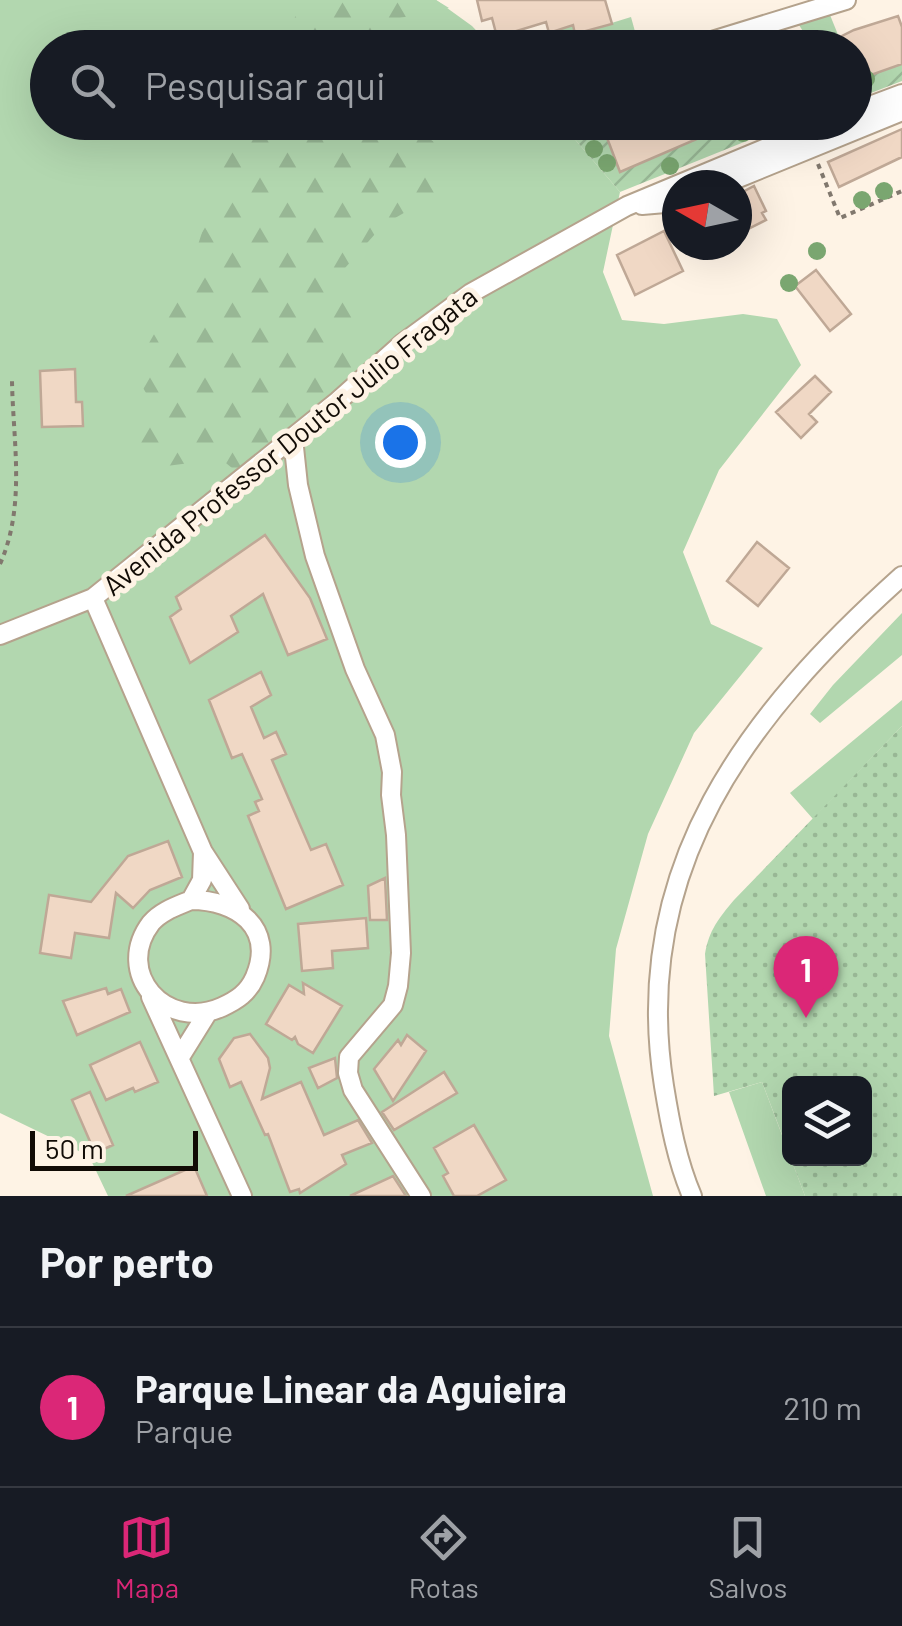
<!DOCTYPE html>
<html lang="pt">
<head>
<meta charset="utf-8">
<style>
  :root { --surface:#171b24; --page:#20242c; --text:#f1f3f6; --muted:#9ea1a6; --line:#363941; --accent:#db2777 }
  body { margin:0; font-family:Barlow,sans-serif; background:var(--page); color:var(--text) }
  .controls { position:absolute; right:30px; bottom:30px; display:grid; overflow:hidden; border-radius:15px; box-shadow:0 10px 40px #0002 }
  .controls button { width:90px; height:90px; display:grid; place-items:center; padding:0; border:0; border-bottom:2px solid var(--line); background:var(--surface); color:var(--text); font:50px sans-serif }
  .compass { position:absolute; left:662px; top:170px; width:90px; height:90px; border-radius:50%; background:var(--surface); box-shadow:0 10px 40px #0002; rotate:279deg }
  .scale { position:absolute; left:30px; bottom:25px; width:168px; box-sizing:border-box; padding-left:10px; border:5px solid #110b05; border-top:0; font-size:28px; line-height:35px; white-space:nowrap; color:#110b05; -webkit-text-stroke:8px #fef3e5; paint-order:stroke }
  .you { position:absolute; left:400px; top:442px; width:35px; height:35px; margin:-25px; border:8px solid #fff; border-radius:50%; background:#1a73e8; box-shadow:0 0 0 15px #1a73e833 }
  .badge { display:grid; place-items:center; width:65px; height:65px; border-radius:50%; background:var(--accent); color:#fff; font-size:32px; font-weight:700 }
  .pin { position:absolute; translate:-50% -82px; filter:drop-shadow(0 2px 5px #0008) }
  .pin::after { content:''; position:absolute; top:52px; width:35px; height:30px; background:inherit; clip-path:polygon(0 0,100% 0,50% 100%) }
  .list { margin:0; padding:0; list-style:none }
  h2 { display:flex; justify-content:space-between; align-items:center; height:130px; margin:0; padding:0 40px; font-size:42px }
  h2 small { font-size:32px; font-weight:400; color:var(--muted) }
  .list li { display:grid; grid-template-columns:65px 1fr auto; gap:30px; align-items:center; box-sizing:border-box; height:160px; padding:0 40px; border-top:2px solid var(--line) }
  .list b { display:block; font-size:38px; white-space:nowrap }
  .list p { margin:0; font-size:32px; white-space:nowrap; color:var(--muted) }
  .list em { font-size:32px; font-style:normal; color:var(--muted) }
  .icon { flex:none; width:55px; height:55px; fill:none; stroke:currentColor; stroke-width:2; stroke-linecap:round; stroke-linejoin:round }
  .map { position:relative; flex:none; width:902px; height:1196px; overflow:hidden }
  .search { position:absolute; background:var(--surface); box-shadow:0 10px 40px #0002; left:30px; right:30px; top:30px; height:110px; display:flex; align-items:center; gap:25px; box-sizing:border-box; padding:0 35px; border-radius:55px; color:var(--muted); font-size:38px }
  .sheet { height:290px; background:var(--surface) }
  nav { display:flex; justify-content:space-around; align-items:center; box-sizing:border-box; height:140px; border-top:2px solid var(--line); background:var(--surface); font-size:28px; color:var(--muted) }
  nav a { display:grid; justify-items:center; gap:5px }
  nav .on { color:var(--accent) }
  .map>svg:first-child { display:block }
  .grass { fill:#b2d7af }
  .forest { fill:url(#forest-firs) }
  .park { fill:url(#park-dots) }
  .garden { fill:url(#garden-furrows) }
  .building { fill:#f0d8c5; stroke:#bfa896; stroke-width:2.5 }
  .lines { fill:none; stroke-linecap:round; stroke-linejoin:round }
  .street-casing { stroke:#b5a38d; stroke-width:22 }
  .path { stroke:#81786e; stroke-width:4; stroke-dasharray:5 5; stroke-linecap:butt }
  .street { stroke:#fff; stroke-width:18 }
  .tree { fill:#7aa670 }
  .labels { text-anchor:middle; stroke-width:10; stroke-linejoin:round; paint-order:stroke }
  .street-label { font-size:28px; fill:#110b05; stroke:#fef3e5 }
</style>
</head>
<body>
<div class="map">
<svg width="902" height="1196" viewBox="0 0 902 1196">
  <defs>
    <pattern id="forest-firs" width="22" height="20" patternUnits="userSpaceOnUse" patternTransform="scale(2.5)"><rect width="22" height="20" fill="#b2d7af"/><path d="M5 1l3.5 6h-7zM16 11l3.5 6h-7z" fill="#98b795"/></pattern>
    <pattern id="park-dots" width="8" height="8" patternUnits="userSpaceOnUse" patternTransform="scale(2.5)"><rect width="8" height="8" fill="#b2d7af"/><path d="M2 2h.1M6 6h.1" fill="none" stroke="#98b795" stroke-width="1.8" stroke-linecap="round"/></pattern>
    <pattern id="garden-furrows" width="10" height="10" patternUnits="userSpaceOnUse" patternTransform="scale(2.5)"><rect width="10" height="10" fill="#b2d7af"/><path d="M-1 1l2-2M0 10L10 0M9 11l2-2" fill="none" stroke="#98b795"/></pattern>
  </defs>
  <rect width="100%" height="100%" fill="#fef3e5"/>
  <path class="grass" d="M0,0H436L472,26L492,47L48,48V122L561,123L620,192L603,272L622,320L664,324L743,314L777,319L801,365L719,470L683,552L711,624L763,648L694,733L648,834L616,949L609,1036L653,1196H108L89,1156L0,1113Z
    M830,15L843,47H830L827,42L813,47L799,25Z
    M631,17L639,46L602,47L589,43L556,47L552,32L573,25L576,34Z
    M902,613V655L820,723L810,714L833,685Z
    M902,700V726L813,819L790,793Z
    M762,1082L805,1196H766L729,1092Z"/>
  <path class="forest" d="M306,0H436L449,8L385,21L367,47H276Z
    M237,123H403L436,143L447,188L383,225L345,268L356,335L352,368L243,477L221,459L151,468L132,461L149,398L133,371L189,273Z"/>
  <path class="park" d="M902,726V1196H805L791,1159L864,1158V1084H790L789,1153L762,1082L714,1096L705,954C709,930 719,918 734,900Z"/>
  <path class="garden" d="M865,60L871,75L902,64V81L863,96L855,76V64Z
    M561,123H672L703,140L730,131L729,126L738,123H765L769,132L620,192Z"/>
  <path class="building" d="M477,0H605L612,24L575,34L573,25L549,33L546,22L497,37L492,18L482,21Z
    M898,16L902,27V64L871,75L865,60L854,64V48H818L854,30Z
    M601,122H734V123L620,172Z
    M902,129V157L839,187L828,162Z
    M754,186L766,211L762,213L766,220L746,230L743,223L737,226V195Z
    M664,231L683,271L635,295L617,255Z
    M816,270L851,314L830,331L795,286Z
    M75,369L76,402H82L83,426L42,427L40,371Z
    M815,376L831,392L809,414L817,422L801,438L776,412Z
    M265,535L310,598L327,639L288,655L263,594L231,616L238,632L190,663L170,617L181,609L176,597Z
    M757,542L789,568L758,606L727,581Z
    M261,672L271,695L251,707L264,738L276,732L286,754L272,760L311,850L326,844L343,885L286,909L248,816L259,811L255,802L262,799L242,754L232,758L209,700Z
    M168,841L182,877L150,890L133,908L116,893L109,938L75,933L71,958L40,953L49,895L91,902L128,856Z
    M385,878L387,920H370L368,886Z
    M366,918L368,948L332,951L333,968L302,971L298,924Z
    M303,983L342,1006L313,1053L298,1044L295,1037L292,1040L266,1024L289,985L304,994Z
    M106,988L108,994L121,989L130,1012L77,1035L63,1001Z
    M250,1034L268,1058L270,1068L262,1099L301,1082L324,1135L358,1120L372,1143L342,1155L346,1164L300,1193L299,1189L290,1192L268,1134L265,1135L241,1082L230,1087L219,1059L234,1038Z
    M407,1035L426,1051L393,1101L374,1069L398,1040L401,1045Z
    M140,1042L158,1082L135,1092L133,1088L106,1100L90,1065Z
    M335,1058L337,1078L318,1088L309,1068Z
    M444,1072L457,1093L394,1130L382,1112Z
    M90,1092L113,1145L95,1153L72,1100Z
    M474,1125L506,1180L477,1196H454L443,1176L448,1173L434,1148Z
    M194,1166L207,1196H126Z
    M393,1176L406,1196H350Z"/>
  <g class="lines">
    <g class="street-casing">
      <path id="street" d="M689,48L846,0
        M854,112L902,94
        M721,185L902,111
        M642,205L677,202
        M293,438L298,485L315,556L355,669L385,735L392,772L391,795L396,835L401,953L398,986L393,1005L349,1057L348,1073L353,1090L421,1196
        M93,598L203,852L240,909
        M0,635L93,598L338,401L403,343L471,293L627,206L829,122
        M191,900C236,900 276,927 255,977C248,993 237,1000 222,1007C166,1032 113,973 151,923C161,911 177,906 191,900Z
        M191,900L202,880L203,852
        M151,997L242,1196
        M180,1057L208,1012
        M692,1196C677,1161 670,1123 664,1086C629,868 748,714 902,576"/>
    </g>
    <path class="path" d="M818,164L840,218L902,191
      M0,564C26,506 13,442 12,381"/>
    <use href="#street" class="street"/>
  </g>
  <g class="tree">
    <circle cx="866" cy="79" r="9"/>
    <circle cx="743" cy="133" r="9"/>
    <circle cx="594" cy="149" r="9"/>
    <circle cx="607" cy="163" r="9"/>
    <circle cx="670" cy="166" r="9"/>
    <circle cx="884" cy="191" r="9"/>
    <circle cx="862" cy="200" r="9"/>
    <circle cx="817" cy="251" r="9"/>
    <circle cx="789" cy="283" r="9"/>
  </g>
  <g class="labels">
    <g class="street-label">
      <text transform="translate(290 441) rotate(-39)" y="10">Avenida Professor Doutor Júlio Fragata</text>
    </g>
  </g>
</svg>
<div class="controls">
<button><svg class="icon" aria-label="layers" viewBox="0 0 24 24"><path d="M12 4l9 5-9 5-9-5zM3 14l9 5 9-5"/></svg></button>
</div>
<svg class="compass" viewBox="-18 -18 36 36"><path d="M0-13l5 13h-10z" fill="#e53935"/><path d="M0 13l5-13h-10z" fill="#9ea1a6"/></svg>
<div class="scale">50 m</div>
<div class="you"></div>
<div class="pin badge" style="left:806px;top:1018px">1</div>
<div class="search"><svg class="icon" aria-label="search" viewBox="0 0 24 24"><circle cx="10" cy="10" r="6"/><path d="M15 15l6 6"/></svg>Pesquisar aqui</div>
</div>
<section class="sheet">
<h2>Por perto<small></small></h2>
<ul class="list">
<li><span class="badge">1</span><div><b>Parque Linear da Aguieira</b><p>Parque</p></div><em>210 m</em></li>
</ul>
</section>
<nav>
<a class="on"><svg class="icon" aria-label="map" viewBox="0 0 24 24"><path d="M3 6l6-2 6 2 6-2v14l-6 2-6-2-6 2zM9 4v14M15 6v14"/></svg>Mapa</a>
<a><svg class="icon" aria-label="directions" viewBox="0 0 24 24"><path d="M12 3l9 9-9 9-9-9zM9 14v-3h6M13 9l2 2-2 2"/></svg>Rotas</a>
<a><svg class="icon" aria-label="saved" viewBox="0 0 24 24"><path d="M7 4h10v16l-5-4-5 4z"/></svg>Salvos</a>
</nav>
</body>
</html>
